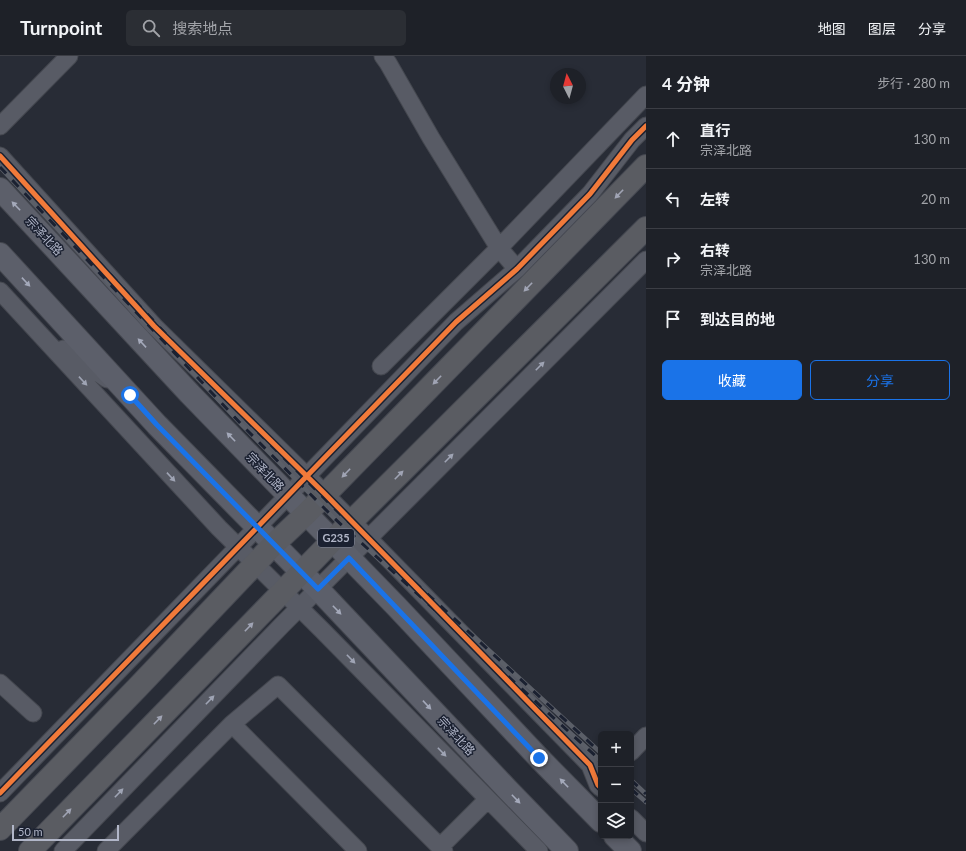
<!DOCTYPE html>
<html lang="zh">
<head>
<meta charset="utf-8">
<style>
  :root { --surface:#1e2128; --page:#2b2e34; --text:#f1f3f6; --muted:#a1a3a8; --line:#3c3e45; --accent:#1a73e8 }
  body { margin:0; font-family:Lato,"Noto Sans SC",sans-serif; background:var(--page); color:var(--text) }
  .controls { position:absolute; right:12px; bottom:12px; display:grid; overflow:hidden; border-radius:6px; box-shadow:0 2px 6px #0003 }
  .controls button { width:36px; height:36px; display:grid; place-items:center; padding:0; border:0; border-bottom:1px solid var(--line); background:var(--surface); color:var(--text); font:20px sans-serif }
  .compass { position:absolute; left:550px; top:12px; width:36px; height:36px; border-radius:50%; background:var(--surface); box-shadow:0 2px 6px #0003; rotate:354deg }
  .scale { position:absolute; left:12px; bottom:10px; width:107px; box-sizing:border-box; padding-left:4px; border:2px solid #b1b6c8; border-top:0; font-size:11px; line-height:14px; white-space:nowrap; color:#b1b6c8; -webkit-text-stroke:3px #1b2131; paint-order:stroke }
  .stop { position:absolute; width:12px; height:12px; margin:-9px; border:3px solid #1a73e8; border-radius:50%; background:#fff }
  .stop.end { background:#1a73e8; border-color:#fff; box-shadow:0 1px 4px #0008 }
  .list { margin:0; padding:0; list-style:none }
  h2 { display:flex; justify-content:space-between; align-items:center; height:52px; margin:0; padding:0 16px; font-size:17px }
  h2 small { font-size:13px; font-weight:400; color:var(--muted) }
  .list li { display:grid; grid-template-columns:26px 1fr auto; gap:12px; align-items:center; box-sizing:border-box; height:60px; padding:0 16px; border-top:1px solid var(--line) }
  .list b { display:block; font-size:15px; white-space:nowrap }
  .list p { margin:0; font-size:13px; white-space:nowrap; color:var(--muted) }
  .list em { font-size:13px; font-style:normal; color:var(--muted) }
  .actions { display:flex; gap:8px; padding:12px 16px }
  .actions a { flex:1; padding:9px 0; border:1px solid var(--accent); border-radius:6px; text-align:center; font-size:14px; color:var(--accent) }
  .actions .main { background:var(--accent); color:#fff }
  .icon { flex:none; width:22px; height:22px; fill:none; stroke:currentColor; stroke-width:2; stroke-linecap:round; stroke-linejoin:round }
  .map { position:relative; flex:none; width:646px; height:795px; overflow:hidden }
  header { display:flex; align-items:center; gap:24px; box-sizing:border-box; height:56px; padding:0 20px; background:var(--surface); border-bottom:1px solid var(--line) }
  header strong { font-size:19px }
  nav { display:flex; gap:22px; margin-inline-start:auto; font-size:14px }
  .search { width:280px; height:36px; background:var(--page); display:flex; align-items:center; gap:10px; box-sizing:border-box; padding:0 14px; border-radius:6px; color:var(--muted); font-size:15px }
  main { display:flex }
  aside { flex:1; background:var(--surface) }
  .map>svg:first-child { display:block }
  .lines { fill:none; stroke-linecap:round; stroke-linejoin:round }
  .minor-casing { stroke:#44474f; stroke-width:19 }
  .secondary-casing { stroke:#44474f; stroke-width:24 }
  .trunk-casing { stroke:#454851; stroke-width:24 }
  .minor { stroke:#585b65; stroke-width:17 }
  .secondary { stroke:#5c5f6a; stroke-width:22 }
  .trunk { stroke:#5a5c62; stroke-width:22 }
  .rail-casing { stroke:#5b5f68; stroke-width:4.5 }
  .rail { stroke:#1b2131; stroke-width:3; stroke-dasharray:9; stroke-linecap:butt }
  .cycleway-casing { stroke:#1b2131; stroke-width:8 }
  .cycleway { stroke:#f17a3a; stroke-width:5 }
  .oneway { fill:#a0a4b4 }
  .oneway2 { fill:#a4a9ba }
  .oneway3 { fill:#9fa4b4 }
  .route { stroke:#1a73e8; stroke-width:5 }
  .labels { text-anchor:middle; stroke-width:3; stroke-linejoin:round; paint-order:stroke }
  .shield { fill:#1b2131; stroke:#84899b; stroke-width:1 }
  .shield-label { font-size:11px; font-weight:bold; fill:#b1b6c8 }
  .street-label { font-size:12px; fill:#b1b6c8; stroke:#1b2131 }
</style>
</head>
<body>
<header>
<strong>Turnpoint</strong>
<div class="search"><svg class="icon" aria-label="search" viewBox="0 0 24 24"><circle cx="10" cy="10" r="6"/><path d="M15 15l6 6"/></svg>搜索地点</div>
<nav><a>地图</a><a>图层</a><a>分享</a></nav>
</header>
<main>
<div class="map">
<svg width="646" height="795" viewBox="0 0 646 795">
  <rect width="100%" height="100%" fill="#282c36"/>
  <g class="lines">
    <g class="minor-casing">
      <path id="minor" d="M383,0L388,7L431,82L499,192L517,213
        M0,70L69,0
        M0,100L154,270L325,438L590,709L598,729L601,732
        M0,235L219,472L322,574L539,795
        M63,293L107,323
        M381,310L499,192L646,39
        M0,627L33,657
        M232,668L358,795
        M631,696L646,680
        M0,737L456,266L517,213L590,138L632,84L646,70
        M631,762L646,777
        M440,791L488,743
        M63,795L282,569L646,204
        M106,795L232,668L278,629L444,795"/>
    </g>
    <g class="secondary-casing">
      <path id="secondary" d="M0,133L190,338L396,550L539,702L601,765
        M0,198L157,369L318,533L507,733L567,795
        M615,780L630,795"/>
    </g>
    <g class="trunk-casing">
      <path id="trunk" d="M0,773L138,631L273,489L306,458L646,110
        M30,795L332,485L646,172"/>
    </g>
    <use href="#minor" class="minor"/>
    <use href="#secondary" class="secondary"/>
    <use href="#trunk" class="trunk"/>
    <g class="rail-casing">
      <path id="rail" d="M0,100L248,366L339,457L601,697
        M0,111L243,370L334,462L601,705
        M631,724L646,738
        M631,733L646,746"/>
    </g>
    <use href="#rail" class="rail"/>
    <g class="cycleway-casing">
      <path id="cycleway" d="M0,100L154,270L325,438L590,709L598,729L601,732
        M0,737L456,266L517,213L590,138L632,84L646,70"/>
    </g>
    <use href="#cycleway" class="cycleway"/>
  </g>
  <defs><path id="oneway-solid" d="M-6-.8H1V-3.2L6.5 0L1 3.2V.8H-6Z"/></defs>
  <g class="oneway">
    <use href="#oneway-solid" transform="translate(619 138) rotate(134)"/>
    <use href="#oneway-solid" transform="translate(528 231) rotate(134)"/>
    <use href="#oneway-solid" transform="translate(437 324) rotate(134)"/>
    <use href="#oneway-solid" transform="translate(346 417) rotate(134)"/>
    <use href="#oneway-solid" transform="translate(399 419) rotate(-45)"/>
    <use href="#oneway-solid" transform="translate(249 571) rotate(-46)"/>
    <use href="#oneway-solid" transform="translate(158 664) rotate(-46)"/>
    <use href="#oneway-solid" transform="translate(67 757) rotate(-46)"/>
  </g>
  <g class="oneway2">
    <use href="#oneway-solid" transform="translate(16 150) rotate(-134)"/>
    <use href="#oneway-solid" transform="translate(26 226) rotate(47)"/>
    <use href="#oneway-solid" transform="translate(142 287) rotate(-133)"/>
    <use href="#oneway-solid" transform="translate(231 381) rotate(-134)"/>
    <use href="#oneway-solid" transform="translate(337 554) rotate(46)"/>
    <use href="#oneway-solid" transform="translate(427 649) rotate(47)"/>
    <use href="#oneway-solid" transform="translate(564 727) rotate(-134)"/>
    <use href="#oneway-solid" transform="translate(516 743) rotate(46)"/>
  </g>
  <g class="oneway3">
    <use href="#oneway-solid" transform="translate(540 310) rotate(-45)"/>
    <use href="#oneway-solid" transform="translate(83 325) rotate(47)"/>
    <use href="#oneway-solid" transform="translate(449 402) rotate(-45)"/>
    <use href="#oneway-solid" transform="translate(171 421) rotate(47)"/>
    <use href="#oneway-solid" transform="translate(351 603) rotate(46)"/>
    <use href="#oneway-solid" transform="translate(210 644) rotate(-46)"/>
    <use href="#oneway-solid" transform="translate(442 696) rotate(46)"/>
    <use href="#oneway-solid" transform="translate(119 737) rotate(-46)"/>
  </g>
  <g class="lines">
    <path class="route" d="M130,339L157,369L318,533L349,502L539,702"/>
  </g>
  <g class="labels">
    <rect class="shield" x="318" y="473" width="36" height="18" rx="3"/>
    <g class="shield-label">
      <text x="336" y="486">G235</text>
    </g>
    <g class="street-label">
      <text transform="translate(44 180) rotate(47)" y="4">宗泽北路</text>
      <text transform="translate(265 416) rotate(46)" y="4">宗泽北路</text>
      <text transform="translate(456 680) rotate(47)" y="4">宗泽北路</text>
    </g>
  </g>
</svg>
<div class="controls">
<button>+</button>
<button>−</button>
<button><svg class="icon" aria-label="layers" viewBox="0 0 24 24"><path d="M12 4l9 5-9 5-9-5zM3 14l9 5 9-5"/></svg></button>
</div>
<svg class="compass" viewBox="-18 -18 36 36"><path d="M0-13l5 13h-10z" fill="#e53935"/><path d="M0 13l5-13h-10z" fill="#a1a3a8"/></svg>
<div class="scale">50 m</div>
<div class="stop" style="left:130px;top:339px"></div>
<div class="stop end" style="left:539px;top:702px"></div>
</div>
<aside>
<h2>4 分钟<small>步行 · 280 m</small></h2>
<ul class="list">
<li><svg class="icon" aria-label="ahead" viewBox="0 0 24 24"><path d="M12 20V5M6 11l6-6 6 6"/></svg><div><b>直行</b><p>宗泽北路</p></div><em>130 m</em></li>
<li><svg class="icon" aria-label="left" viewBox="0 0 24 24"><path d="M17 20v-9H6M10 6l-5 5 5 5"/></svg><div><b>左转</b></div><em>20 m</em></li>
<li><svg class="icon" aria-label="right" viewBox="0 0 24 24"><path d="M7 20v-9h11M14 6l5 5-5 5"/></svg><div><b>右转</b><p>宗泽北路</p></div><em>130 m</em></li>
<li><svg class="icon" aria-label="arrive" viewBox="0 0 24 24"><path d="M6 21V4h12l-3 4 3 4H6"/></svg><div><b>到达目的地</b></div></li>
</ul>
<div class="actions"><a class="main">收藏</a><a>分享</a></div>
</aside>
</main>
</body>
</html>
